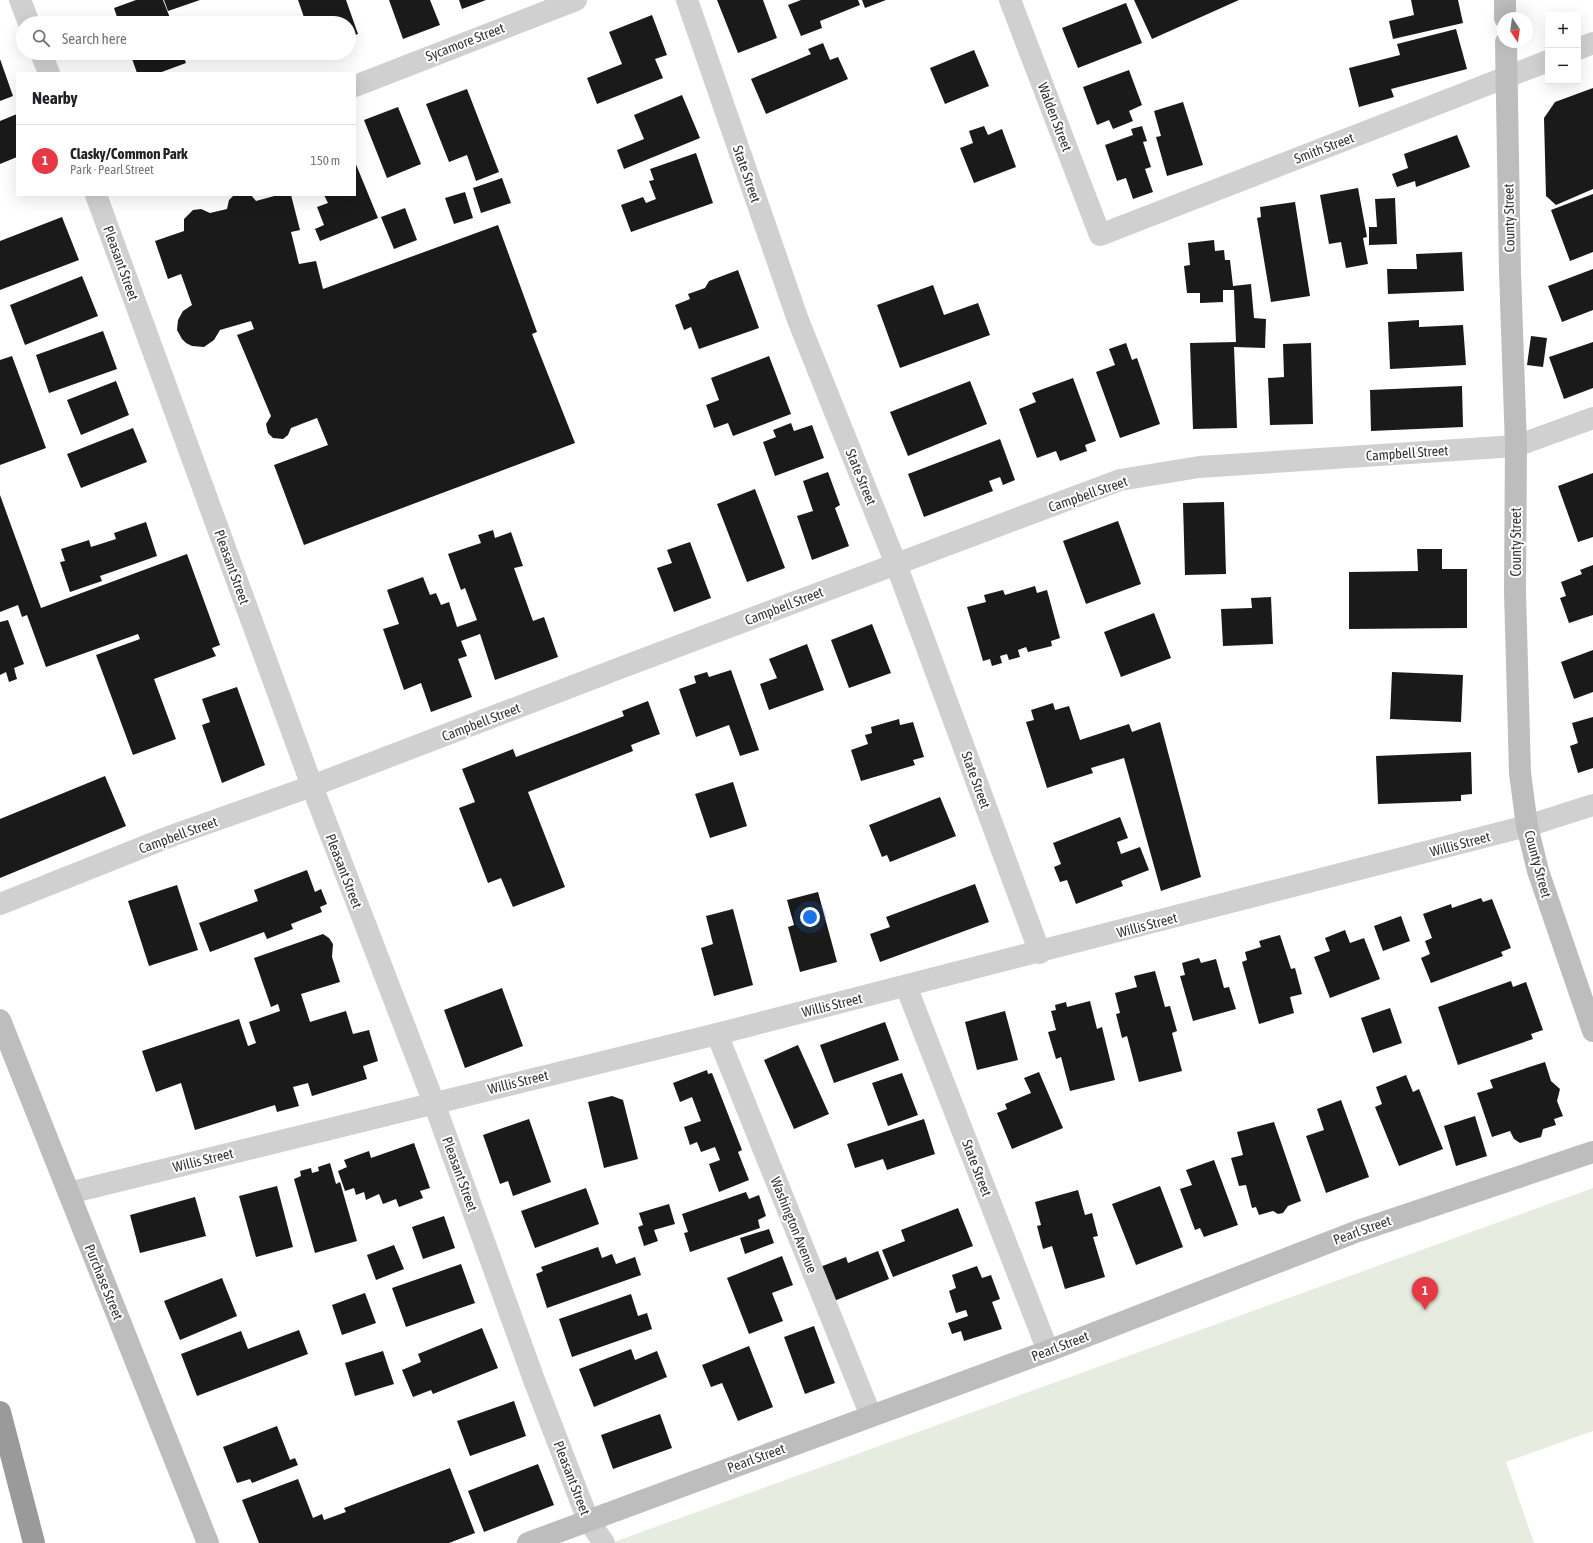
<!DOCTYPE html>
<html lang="en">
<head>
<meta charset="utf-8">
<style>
  :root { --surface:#fff; --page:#f6f6f6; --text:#202124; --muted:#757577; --line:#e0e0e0; --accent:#e63946 }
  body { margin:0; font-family:"Asap Condensed",sans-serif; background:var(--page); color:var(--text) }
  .controls { position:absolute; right:12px; top:12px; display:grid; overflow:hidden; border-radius:0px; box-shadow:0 4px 16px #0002 }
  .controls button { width:36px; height:36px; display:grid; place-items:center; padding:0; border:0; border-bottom:1px solid var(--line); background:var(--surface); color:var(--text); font:20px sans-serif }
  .compass { position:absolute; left:1497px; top:12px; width:36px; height:36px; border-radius:50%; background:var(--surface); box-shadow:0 4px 16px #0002; rotate:167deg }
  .you { position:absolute; left:810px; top:917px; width:14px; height:14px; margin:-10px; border:3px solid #fff; border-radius:50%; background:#1a73e8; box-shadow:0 0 0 6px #1a73e833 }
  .badge { display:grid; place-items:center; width:26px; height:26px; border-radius:50%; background:var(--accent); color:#fff; font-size:13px; font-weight:700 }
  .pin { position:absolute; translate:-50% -33px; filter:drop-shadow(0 1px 2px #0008) }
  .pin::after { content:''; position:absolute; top:21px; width:14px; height:12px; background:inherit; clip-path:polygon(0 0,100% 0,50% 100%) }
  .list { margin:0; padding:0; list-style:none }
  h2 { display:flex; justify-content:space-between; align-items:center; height:52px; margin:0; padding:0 16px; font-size:17px }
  h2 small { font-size:13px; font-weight:400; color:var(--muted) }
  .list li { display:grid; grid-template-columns:26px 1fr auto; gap:12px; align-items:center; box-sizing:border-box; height:72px; padding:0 16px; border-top:1px solid var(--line) }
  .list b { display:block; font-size:15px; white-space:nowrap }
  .list p { margin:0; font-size:13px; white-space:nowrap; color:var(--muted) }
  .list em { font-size:13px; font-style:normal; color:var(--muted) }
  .icon { flex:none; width:22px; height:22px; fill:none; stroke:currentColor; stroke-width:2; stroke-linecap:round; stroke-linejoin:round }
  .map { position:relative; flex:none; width:1593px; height:1543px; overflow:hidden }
  .search { position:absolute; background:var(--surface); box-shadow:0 4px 16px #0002; left:16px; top:16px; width:340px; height:44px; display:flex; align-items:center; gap:10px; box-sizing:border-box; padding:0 14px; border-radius:22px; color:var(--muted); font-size:15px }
  .panel { position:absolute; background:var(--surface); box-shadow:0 4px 16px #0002; left:16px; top:72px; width:340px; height:124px; border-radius:0px }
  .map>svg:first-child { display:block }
  .green { fill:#e6ecdf }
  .building { fill:#1a1a1a }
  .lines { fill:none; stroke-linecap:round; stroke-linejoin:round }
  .minor { stroke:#d0d0d0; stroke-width:22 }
  .secondary { stroke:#bdbdbd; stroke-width:22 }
  .motorway { stroke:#9a9a9a; stroke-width:22 }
  .labels { text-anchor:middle; stroke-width:4; stroke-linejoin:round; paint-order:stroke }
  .street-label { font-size:14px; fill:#333; stroke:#fff }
</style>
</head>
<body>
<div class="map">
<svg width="1593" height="1543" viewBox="0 0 1593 1543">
  <rect width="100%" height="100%" fill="#fff"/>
  <path class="green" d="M1593,1188V1431L1506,1462L1534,1543H611Z"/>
  <path class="building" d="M136,0H163L172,23H119L114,8Z
    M164,0H200L168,11Z
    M298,0H346L358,34L349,37V23H306Z
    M389,0H430L440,25L403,39Z
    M459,0H486L462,9Z
    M717,0H763L777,38L738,53Z
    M801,0H858L860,5L820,21L822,28L801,36L788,5Z
    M862,0H886L865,8Z
    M1134,0H1239L1152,39Z
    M1411,0H1458L1463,23L1393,39L1389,21L1414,15Z
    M1126,3L1142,43L1078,68L1062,28Z
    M652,15L667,55L655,59L663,78L597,104L587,78L622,64L609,32Z
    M1456,29L1467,69L1391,89L1394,97L1359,107L1349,68L1400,55L1397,44Z
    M823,43L830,60L838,57L848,79L766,114L751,79L811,54L808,49Z
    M974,50L989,86L945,104L930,68Z
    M130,53H182L186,63L159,73H137Z
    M0,59L13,96L0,101Z
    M1129,70L1142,105L1129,111L1133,121L1113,129L1109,120L1097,125L1083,87Z
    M1593,88V189L1556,205L1546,196L1544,118L1555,102Z
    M467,89L499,172L476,181L467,155L449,162L426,104Z
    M682,95L700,138L624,169L617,150L644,139L634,115Z
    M1183,102L1203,165L1167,176L1156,137L1161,136L1154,111Z
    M398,107L421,164L387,178L364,120Z
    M17,114V157L0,164V121Z
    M984,126L988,135L1002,129L1016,167L974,183L960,148L973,143L969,131Z
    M1142,126L1147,141L1143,142L1151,167L1145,169L1153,192L1133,199L1126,178L1117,181L1105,145L1133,135L1131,129Z
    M1457,135L1470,167L1416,187L1415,181L1397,187L1392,174L1408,168L1404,154Z
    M696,153L713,203L631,232L621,205L643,197L646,203L656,199L649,181L654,180L650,169Z
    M355,162L378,218L320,241L315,229L324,225L317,207L328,203L324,195H355Z
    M502,178L511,203L481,213L473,188Z
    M1358,188L1367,237L1363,238L1368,264L1346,268L1341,242L1329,244L1320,195Z
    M465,192L473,218L454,224L445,198Z
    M1593,194V252L1570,261L1551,210Z
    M234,195H251L256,201L278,195H291L300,230L291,232L299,264L316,261L323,289L498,225L537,332L532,334L575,443L304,545L274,465L328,445L317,418L291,428L288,435L283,439L273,438L268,433L266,424L271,416L237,335L254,329L251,321L220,330L214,340L204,347L192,346L186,343L182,339L177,330L178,320L183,311L192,305L181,274L168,279L155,241L184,231V219L193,210L201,209L210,213L227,209L229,200Z
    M1395,198L1397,244L1369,245V227H1377L1375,199Z
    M1295,202L1310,296L1271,302L1257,218L1261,217L1260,207Z
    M405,208L417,240L394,249L381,217Z
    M62,217L79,260L0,290V241Z
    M1214,240L1215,251L1224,250L1225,260H1230L1233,286L1251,284L1254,318L1266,319L1265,348L1234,347L1237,428L1193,429L1190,343L1236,342L1234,290H1223V302L1200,303V293H1187L1184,266L1190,265L1188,243Z
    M1462,252L1464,291L1388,294L1387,269H1417L1416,254Z
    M1593,269V310L1562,322L1548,286Z
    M738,270L759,328L699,349L691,327L684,330L675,305L690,299L688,294L705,288L709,281Z
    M82,276L98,316L25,345L10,305Z
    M933,285L944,315L978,303L990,335L900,368L877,305Z
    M1419,320V327L1463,325L1466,365L1390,369L1388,322Z
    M103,331L117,369L49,393L36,355Z
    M1531,336L1547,338L1543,367L1527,365Z
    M1593,342V388L1564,399L1549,357Z
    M1126,343L1132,360L1137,358L1160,424L1120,438L1096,372L1115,365L1109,349Z
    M1311,343L1313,424L1270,425L1268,378L1284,377L1283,344Z
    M12,356L46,448L0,465V360Z
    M769,356L791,414L733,436L728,423L714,428L706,405L719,400L711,378Z
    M1073,378L1096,441L1085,445L1087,451L1060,461L1056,451L1037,458L1019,409L1036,402L1032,393Z
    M116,381L129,415L81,435L67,400Z
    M970,381L987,424L908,456L890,412Z
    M1462,386L1463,427L1371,431L1370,390Z
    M791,423L794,431L812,425L824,458L775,476L763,442L776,437L773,430Z
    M133,428L147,462L81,488L67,454Z
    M1000,439L1015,480L1003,485L1000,477L989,481L993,491L924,517L908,474Z
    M828,472L840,505L835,508L849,546L812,560L797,516L813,511L803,481Z
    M1593,473V537L1578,542L1558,486Z
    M755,489L785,568L747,582L717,504Z
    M0,495L41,608L187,554L220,645L212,648L216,656L154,679L176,739L133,755L96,655L140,639L138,634L46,667L27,615L22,617L18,605L0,612Z
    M1224,502L1226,574L1185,575L1183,503Z
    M1118,521L1141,584L1086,604L1063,541Z
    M146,522L157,556L100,576L102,581L70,592L60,562L65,561L61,549L89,540L91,547L116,539L114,533Z
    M493,530L495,538L511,532L523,566L514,568L533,621L544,617L558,657L495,680L480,634L461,641L467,656L458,659L472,697L431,712L421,683L404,690L383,629L399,624L387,590L423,577L430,595L436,593L441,605L449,602L457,627L477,620L465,588L461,590L448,554L481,543L478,535Z
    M690,542L711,598L674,612L657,568L672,563L667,550Z
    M1417,549H1442V569H1467V628L1349,629V572L1418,571Z
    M1593,565V615L1569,623L1560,598L1566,596L1561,582L1582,574L1580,570Z
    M1035,586L1037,593L1047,590L1060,638L1051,641L1052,646L1028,652L1026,647L1018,650L1020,657L1009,660L1007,654L1000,656L1002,663L992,666L990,659L983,661L967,607L986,602L984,595L1003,590L1005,595Z
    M1271,597L1273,644L1223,646L1221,609L1252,608L1251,598Z
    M1154,613L1171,658L1121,677L1104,632Z
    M8,620L24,664L14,668L17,679L9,682L6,672L0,675V622Z
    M872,624L891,673L849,688L831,640Z
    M807,644L824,690L769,710L760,684L777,678L769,659Z
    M1593,650V692L1574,699L1561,662Z
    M731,670L759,750L740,756L729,725L696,737L679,689L696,683L694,676L707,672L709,677Z
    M1392,672L1463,675L1461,722L1390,719Z
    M237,687L265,765L222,783L202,725L210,722L202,699Z
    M648,701L660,734L631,745L633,751L528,792L565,887L513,907L501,878L488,883L459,808L475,802L462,769L513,749L516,757L624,716L622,711Z
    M1053,703L1055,710L1069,706L1080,740L1129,724L1132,732L1160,722L1201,877L1161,891L1124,758L1091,768L1093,773L1047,788L1026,722L1034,720L1031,710Z
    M1593,717V768L1578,773L1570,746L1578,743L1572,723Z
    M899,719L900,725L913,722L924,757L913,760L915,765L861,781L851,750L868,744L865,735L872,733L871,727Z
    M1471,752L1472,794L1461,795V801L1378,804L1376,756Z
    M105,776L126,826L0,878V819Z
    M733,782L747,826L710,838L695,794Z
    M940,797L956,836L890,862L887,855L882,857L869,825Z
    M1120,817L1128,838L1117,842L1121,854L1140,847L1149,870L1121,881L1123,886L1076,904L1067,880L1060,882L1054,867L1061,864L1053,843Z
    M307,870L315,892L321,889L327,904L320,907L322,912L291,924L293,929L267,939L264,932L210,952L199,923L258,901L254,890Z
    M975,884L989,922L880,962L870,934L890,927L886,917Z
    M177,885L198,950L149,966L128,901Z
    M818,892L837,962L800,972L788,927L794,925L787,900Z
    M1481,898L1483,902L1492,899L1511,948L1501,952L1503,956L1431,983L1421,958L1430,954L1425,941L1432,938L1423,914L1451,904L1452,908Z
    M733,909L753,985L714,996L701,948L713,944L706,916Z
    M1401,916L1410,941L1383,951L1374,926Z
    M1345,930L1350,943L1364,938L1380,979L1330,998L1314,957L1330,951L1325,938Z
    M323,934L329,938L333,944L332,957L340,982L301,994L310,1022L346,1011L353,1034L369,1030L378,1061L363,1066L367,1079L312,1096L308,1083L293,1087L299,1106L277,1112L275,1105L195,1130L181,1083L156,1092L142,1051L239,1019L248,1046L256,1043L249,1022L280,1011L278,1004L271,1007L254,958Z
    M1280,935L1291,969L1295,968L1302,994L1290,997L1294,1013L1259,1024L1242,962L1247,960L1245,952L1261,947L1259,941Z
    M1199,958L1201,963L1216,959L1224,988L1229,987L1236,1009L1193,1021L1180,976L1185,975L1182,963Z
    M1155,971L1165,1007L1170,1006L1177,1031L1172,1033L1182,1071L1139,1082L1127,1036L1122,1038L1116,1014L1120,1013L1115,993L1137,987L1134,976Z
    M1511,981L1513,987L1526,982L1543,1030L1531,1034L1533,1039L1458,1065L1438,1007Z
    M502,988L523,1046L465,1068L444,1010Z
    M1090,1001L1097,1029L1102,1027L1115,1080L1070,1091L1061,1057L1056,1059L1048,1032L1056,1030L1051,1011L1056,1010L1055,1005L1066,1002L1067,1007Z
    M1390,1008L1402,1043L1373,1053L1361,1018Z
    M1005,1011L1018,1060L977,1070L965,1022Z
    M885,1022L899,1060L834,1083L820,1045Z
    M798,1045L829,1114L794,1129L764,1060Z
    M1545,1062L1551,1081L1560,1089L1557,1101L1563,1116L1554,1119L1556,1125L1543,1129L1541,1137L1520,1143L1514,1139L1510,1131L1492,1137L1477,1093L1493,1088L1490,1080Z
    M707,1070L708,1074L712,1073L742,1150L738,1152L749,1180L719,1192L709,1164L720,1160L715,1147L701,1152L697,1142L690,1145L684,1127L701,1121L692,1097L680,1102L673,1083Z
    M1039,1072L1063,1128L1012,1149L997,1113L1007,1109L1005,1104L1031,1093L1024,1078Z
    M902,1073L918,1115L888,1126L872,1083Z
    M1406,1075L1413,1092L1419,1089L1443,1149L1399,1166L1375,1107L1382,1104L1376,1087Z
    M612,1096L623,1100L638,1159L604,1168L588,1102Z
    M1341,1100L1369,1177L1326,1193L1306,1136L1324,1130L1317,1109Z
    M1475,1116L1487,1156L1456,1166L1444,1126Z
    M529,1119L551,1182L513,1196L508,1181L500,1184L483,1135Z
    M924,1119L935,1154L887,1170L883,1159L855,1168L847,1144Z
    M1274,1122L1301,1201L1288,1206L1283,1213L1278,1214L1273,1211L1259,1215L1256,1207L1252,1208L1246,1185L1239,1186L1231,1158L1243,1155L1237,1132Z
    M414,1143L430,1188L420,1191L423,1198L399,1207L396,1199L383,1204L379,1194L366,1200L364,1192L356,1195L354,1188L345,1191L338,1171L347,1167L344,1160L369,1151L371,1158Z
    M1214,1160L1238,1225L1204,1237L1200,1228L1195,1230L1180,1189L1192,1185L1186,1170Z
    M330,1163L336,1184L340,1182L357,1241L315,1253L294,1179L301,1176L300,1171L311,1168L312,1173L319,1171L318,1167Z
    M277,1186L293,1247L256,1257L239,1196Z
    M1160,1186L1183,1247L1136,1265L1112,1204Z
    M586,1188L599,1224L535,1248L521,1211Z
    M1078,1190L1085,1215L1092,1213L1098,1236L1093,1237L1105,1277L1065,1289L1052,1246L1043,1249L1037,1226L1041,1225L1035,1202Z
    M746,1192L749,1199L759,1195L766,1216L758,1220L760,1228L690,1252L684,1233L688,1232L682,1214Z
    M195,1197L206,1236L140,1253L130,1215Z
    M669,1204L675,1224L654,1230L658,1241L644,1246L638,1227L643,1225L639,1213Z
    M958,1208L973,1246L893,1277L882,1250L905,1241L901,1230Z
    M444,1216L455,1248L423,1259L412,1227Z
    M769,1229L774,1243L745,1254L740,1238Z
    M394,1245L404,1269L376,1280L367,1255Z
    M598,1247L602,1258L612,1254L616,1264L635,1257L641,1275L547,1308L536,1274L543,1271L541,1267Z
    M878,1251L889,1279L834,1301L820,1267L846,1257L848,1263Z
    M782,1256L793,1285L772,1293L783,1321L749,1334L727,1278Z
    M461,1264L475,1303L406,1327L392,1288Z
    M977,1266L982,1278L991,1275L1000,1299L992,1302L1002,1329L964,1341L961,1331L952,1334L948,1323L968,1316L966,1310L956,1313L949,1291L956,1288L952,1275Z
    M222,1278L237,1316L180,1340L164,1301Z
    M365,1293L376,1323L342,1335L332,1305Z
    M631,1294L638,1316L647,1313L652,1329L572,1357L559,1319Z
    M814,1326L835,1383L805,1394L784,1337Z
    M482,1328L498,1368L433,1394L431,1390L413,1397L402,1370L421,1362L418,1354Z
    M299,1330L308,1354L197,1396L181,1354L241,1331L248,1349Z
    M749,1346L773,1407L738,1421L722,1383L711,1387L702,1365Z
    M631,1349L635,1360L657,1351L667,1377L594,1407L579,1369Z
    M383,1351L394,1384L355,1396L345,1363Z
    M514,1401L526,1436L470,1456L457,1421Z
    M660,1414L672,1448L613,1469L601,1435Z
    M277,1426L290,1460L295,1458L298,1465L252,1483L250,1479L237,1483L223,1447Z
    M538,1464L554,1505L484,1532L468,1491Z
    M450,1468L475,1533L449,1543H259L242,1500L298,1479L313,1518L322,1514L324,1520L346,1512L344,1508Z"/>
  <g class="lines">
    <path class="minor" d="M20,0L29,23
      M687,0L798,320L896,564L1040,953
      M1010,0L1100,235L1548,61
      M1578,49L1593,43
      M41,53L49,73
      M355,86L576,0
      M96,195L312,786L434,1103L534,1380L588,1520L604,1543
      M0,904L171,836L312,786L620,668L1120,480L1199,467L1516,446L1593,418
      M906,986L1048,1351
      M717,1034L871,1416
      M69,1193L717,1034L1527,826L1593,805"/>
    <path class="secondary" d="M1505,0V18
      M1506,42L1510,272L1516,446L1515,592L1520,773L1527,826L1538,871L1593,1031
      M0,1020L208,1543
      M528,1543L1048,1351L1358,1231L1593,1152"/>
    <path class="motorway" d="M0,1412L34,1543"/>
  </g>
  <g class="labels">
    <g class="street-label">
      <text transform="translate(465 42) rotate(-21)" y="5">Sycamore Street</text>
      <text transform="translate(1055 117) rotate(69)" y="5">Walden Street</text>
      <text transform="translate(1324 148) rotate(-21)" y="5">Smith Street</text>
      <text transform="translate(747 174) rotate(71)" y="5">State Street</text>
      <text transform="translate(1509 218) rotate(-91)" y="5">County Street</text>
      <text transform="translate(121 263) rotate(70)" y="5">Pleasant Street</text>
      <text transform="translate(1407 453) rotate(-4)" y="5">Campbell Street</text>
      <text transform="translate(861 477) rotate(68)" y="5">State Street</text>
      <text transform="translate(1088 494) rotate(-19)" y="5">Campbell Street</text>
      <text transform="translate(1516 542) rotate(-90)" y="5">County Street</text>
      <text transform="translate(232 567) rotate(70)" y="5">Pleasant Street</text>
      <text transform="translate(784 606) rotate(-21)" y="5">Campbell Street</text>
      <text transform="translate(481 722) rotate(-21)" y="5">Campbell Street</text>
      <text transform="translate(976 780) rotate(70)" y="5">State Street</text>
      <text transform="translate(178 835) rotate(-20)" y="5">Campbell Street</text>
      <text transform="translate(1460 844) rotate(-15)" y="5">Willis Street</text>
      <text transform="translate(1538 864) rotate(75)" y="5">County Street</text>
      <text transform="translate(344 871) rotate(69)" y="5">Pleasant Street</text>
      <text transform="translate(1147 925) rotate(-15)" y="5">Willis Street</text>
      <text transform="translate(832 1005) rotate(-14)" y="5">Willis Street</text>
      <text transform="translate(518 1082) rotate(-14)" y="5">Willis Street</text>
      <text transform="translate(203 1160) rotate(-14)" y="5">Willis Street</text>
      <text transform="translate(977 1168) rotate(69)" y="5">State Street</text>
      <text transform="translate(460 1174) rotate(70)" y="5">Pleasant Street</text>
      <text transform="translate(794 1225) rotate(68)" y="5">Washington Avenue</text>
      <text transform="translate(1362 1230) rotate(-20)" y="5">Pearl Street</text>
      <text transform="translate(104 1282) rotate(68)" y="5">Purchase Street</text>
      <text transform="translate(1060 1346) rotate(-21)" y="5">Pearl Street</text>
      <text transform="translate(756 1458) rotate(-20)" y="5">Pearl Street</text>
      <text transform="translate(572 1478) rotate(69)" y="5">Pleasant Street</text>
    </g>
  </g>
</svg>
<div class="controls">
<button>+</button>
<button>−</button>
</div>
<svg class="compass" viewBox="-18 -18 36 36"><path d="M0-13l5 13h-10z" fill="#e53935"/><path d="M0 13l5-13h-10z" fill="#757577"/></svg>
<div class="you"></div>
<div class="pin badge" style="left:1425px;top:1310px">1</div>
<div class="search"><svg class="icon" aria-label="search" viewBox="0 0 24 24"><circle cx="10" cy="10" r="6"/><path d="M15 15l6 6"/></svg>Search here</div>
<section class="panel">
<h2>Nearby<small></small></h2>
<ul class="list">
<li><span class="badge">1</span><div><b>Clasky/Common Park</b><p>Park · Pearl Street</p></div><em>150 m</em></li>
</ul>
</section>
</div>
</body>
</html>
